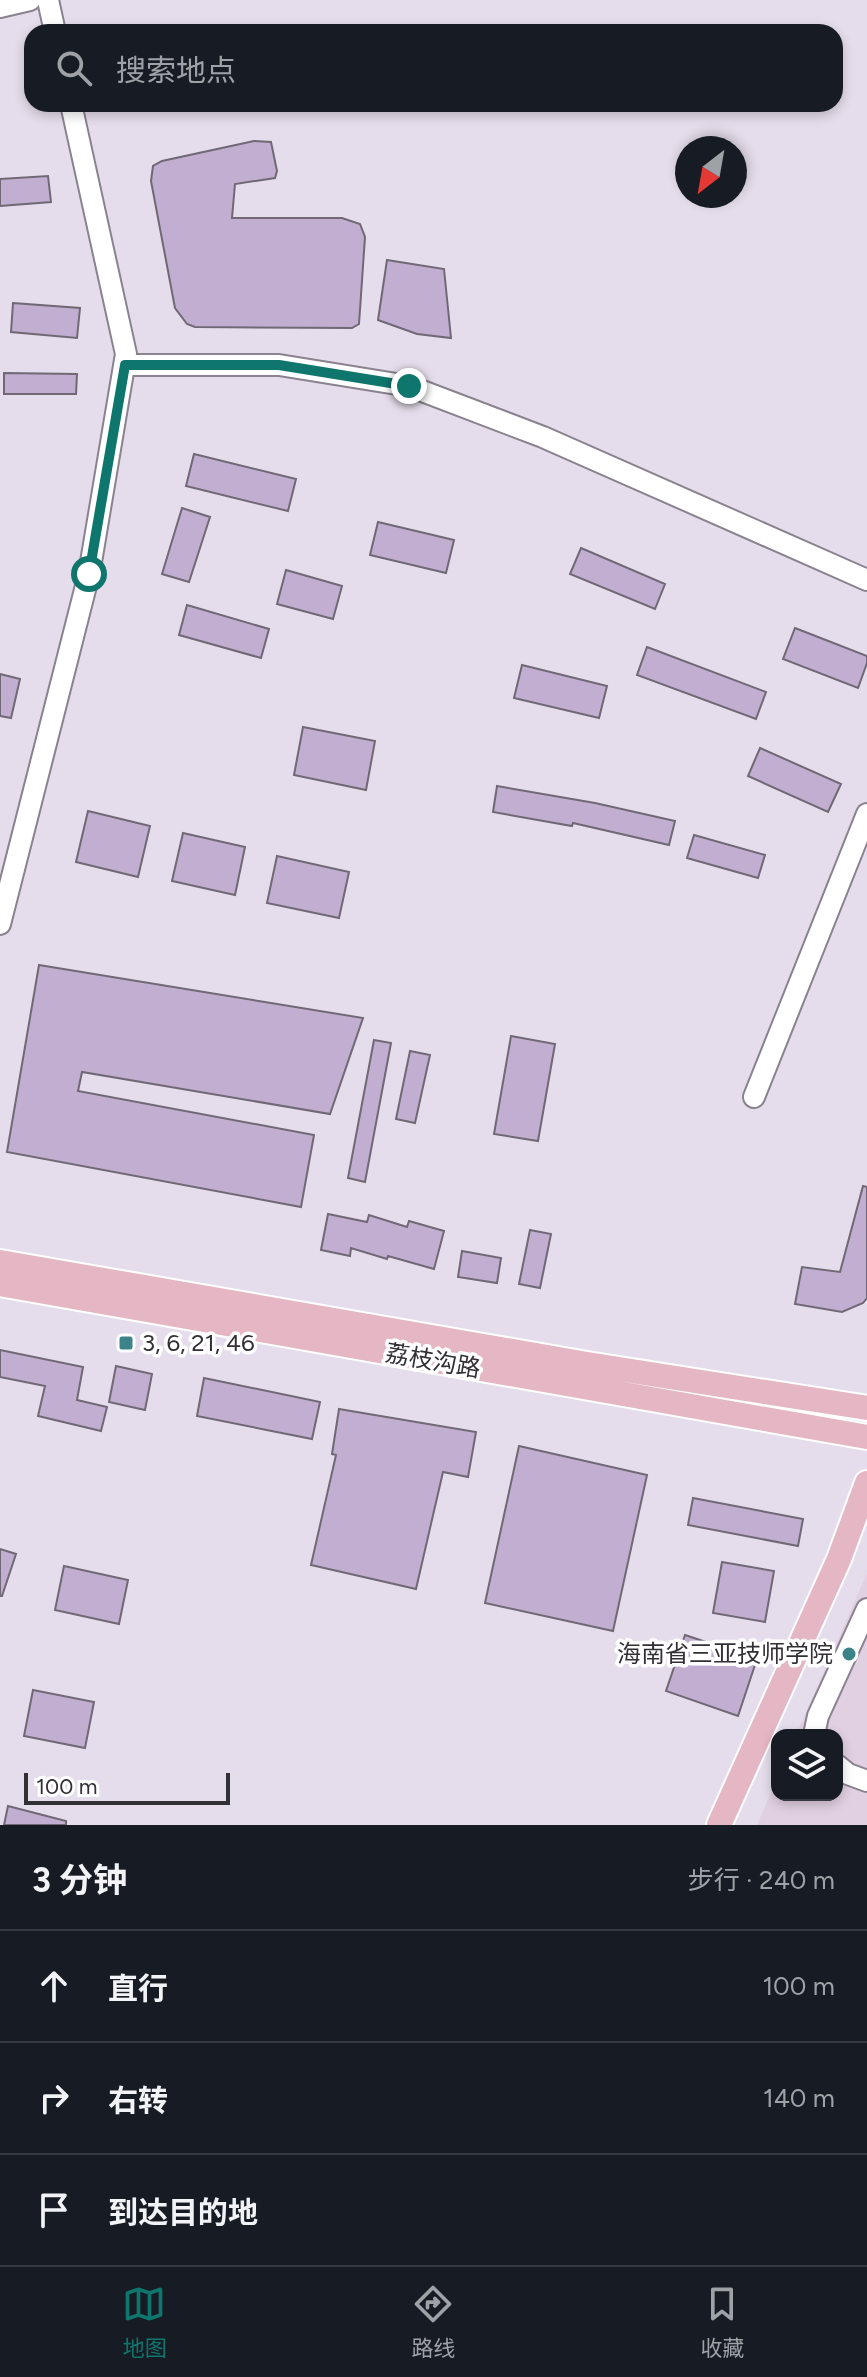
<!DOCTYPE html>
<html lang="zh">
<head>
<meta charset="utf-8">
<style>
  :root { --surface:#171b24; --page:#242831; --text:#f1f3f6; --muted:#9ea1a6; --line:#363941; --accent:#0f766e }
  body { margin:0; font-family:Figtree,"Noto Sans SC",sans-serif; background:var(--page); color:var(--text) }
  .controls { position:absolute; right:24px; bottom:24px; display:grid; overflow:hidden; border-radius:16px; box-shadow:0 4px 12px #0003 }
  .controls button { width:72px; height:72px; display:grid; place-items:center; padding:0; border:0; border-bottom:2px solid var(--line); background:var(--surface); color:var(--text); font:40px sans-serif }
  .compass { position:absolute; left:675px; top:136px; width:72px; height:72px; border-radius:50%; background:var(--surface); box-shadow:0 4px 12px #0003; rotate:211deg }
  .scale { position:absolute; left:24px; bottom:20px; width:206px; box-sizing:border-box; padding-left:8px; border:4px solid #322f35; border-top:0; font-size:22px; line-height:28px; white-space:nowrap; color:#322f35; -webkit-text-stroke:6px #fff; paint-order:stroke }
  .stop { position:absolute; width:24px; height:24px; margin:-18px; border:6px solid #0f766e; border-radius:50%; background:#fff }
  .stop.end { background:#0f766e; border-color:#fff; box-shadow:0 2px 8px #0008 }
  .list { margin:0; padding:0; list-style:none }
  h2 { display:flex; justify-content:space-between; align-items:center; height:104px; margin:0; padding:0 32px; font-size:34px }
  h2 small { font-size:26px; font-weight:400; color:var(--muted) }
  .list li { display:grid; grid-template-columns:52px 1fr auto; gap:24px; align-items:center; box-sizing:border-box; height:112px; padding:0 32px; border-top:2px solid var(--line) }
  .list b { display:block; font-size:30px; white-space:nowrap }
  .list em { font-size:26px; font-style:normal; color:var(--muted) }
  .icon { flex:none; width:44px; height:44px; fill:none; stroke:currentColor; stroke-width:2; stroke-linecap:round; stroke-linejoin:round }
  .map { position:relative; flex:none; width:867px; height:1825px; overflow:hidden }
  .search { position:absolute; background:var(--surface); box-shadow:0 4px 12px #0003; left:24px; right:24px; top:24px; height:88px; display:flex; align-items:center; gap:20px; box-sizing:border-box; padding:0 28px; border-radius:24px; color:var(--muted); font-size:30px }
  .sheet { height:440px; background:var(--surface) }
  nav { display:flex; justify-content:space-around; align-items:center; box-sizing:border-box; height:112px; border-top:2px solid var(--line); background:var(--surface); font-size:22px; color:var(--muted) }
  nav a { display:grid; justify-items:center; gap:4px }
  nav .on { color:var(--accent) }
  .map>svg:first-child { display:block }
  .education { fill:#e1d0e2 }
  .building { fill:#c1aed0; stroke:#706975; stroke-width:2 }
  .lines { fill:none; stroke-linecap:round; stroke-linejoin:round }
  .minor-casing { stroke:#8a828f; stroke-width:24 }
  .major-casing { stroke:#fff; stroke-width:28 }
  .minor { stroke:#fff; stroke-width:20 }
  .major { stroke:#e5b6c3; stroke-width:24 }
  .route { stroke:#0f766e; stroke-width:10 }
  .poi-dot { fill:#3b8388; stroke:#fff; stroke-width:3 }
  .labels { text-anchor:middle; stroke-width:7; stroke-linejoin:round; paint-order:stroke }
  .poi-label { font-size:24px; fill:#322f35; stroke:#fff; text-anchor:start }
  .street-label { font-size:24px; fill:#322f35; stroke:#fff }
</style>
</head>
<body>
<div class="map">
<svg width="867" height="1825" viewBox="0 0 867 1825">
  <rect width="100%" height="100%" fill="#e5ddeb"/>
  <path class="education" d="M867,1573V1825H757L777,1779V1795H837V1735H796Z"/>
  <path class="building" d="M254,141L271,142L277,171L275,178L235,184L232,218H342L360,224L365,237L359,324L352,328L195,327L187,324L175,308L151,181L153,166L162,161Z
    M48,176L51,202L0,206V179Z
    M387,260L444,269L451,338L417,334L378,320Z
    M13,303L80,308L77,338L11,332Z
    M4,373L77,374L76,394H4Z
    M194,454L296,479L288,511L186,486Z
    M182,508L210,517L189,582L162,574Z
    M378,522L454,540L446,573L370,555Z
    M581,548L665,584L655,609L570,574Z
    M286,570L342,586L333,619L277,604Z
    M187,605L269,629L261,658L179,635Z
    M795,628L867,656V663L858,688L783,659Z
    M647,647L766,692L756,719L637,675Z
    M522,665L607,686L599,718L514,698Z
    M0,674L20,679L11,718L0,716Z
    M303,727L375,741L366,790L294,775Z
    M760,748L841,784L828,812L748,776Z
    M497,786L595,803L675,821L669,845L573,823L572,826L493,812Z
    M88,811L150,826L138,877L76,862Z
    M183,833L245,847L235,895L172,881Z
    M694,835L765,855L758,878L687,858Z
    M277,856L349,872L339,918L267,903Z
    M39,965L363,1018L330,1114L82,1072L78,1091L314,1135L301,1207L7,1152Z
    M511,1036L555,1044L538,1141L494,1134Z
    M374,1040L391,1043L365,1182L348,1178Z
    M410,1051L430,1055L415,1123L396,1119Z
    M863,1186L867,1187V1298L863,1303L842,1312L795,1304L802,1267L840,1272Z
    M328,1214L367,1222L369,1215L407,1227L409,1221L444,1231L434,1269L388,1256L387,1259L351,1248L350,1256L321,1250Z
    M530,1230L551,1234L540,1288L519,1284Z
    M462,1251L501,1258L497,1283L458,1277Z
    M0,1350L83,1367L77,1400L107,1407L101,1431L38,1416L45,1386L0,1377Z
    M116,1366L152,1374L145,1410L109,1402Z
    M204,1378L320,1402L312,1439L197,1416Z
    M339,1409L476,1432L468,1477L443,1472L416,1589L311,1565L336,1455L332,1454Z
    M519,1446L647,1475L613,1631L485,1603Z
    M693,1498L803,1519L798,1546L688,1525Z
    M0,1549L16,1554L2,1596H0Z
    M722,1562L774,1571L765,1622L713,1613Z
    M64,1566L128,1580L119,1624L55,1610Z
    M685,1635L757,1659L738,1716L666,1691Z
    M33,1690L94,1702L85,1748L24,1736Z
    M8,1806L66,1821V1825H4Z"/>
  <g class="lines">
    <g class="minor-casing">
      <path id="minor" d="M48,0L55,32
        M0,7L30,0
        M125,365H279L409,386L543,437L867,580
        M0,924L89,574L126,354L71,104
        M754,1097L867,814
        M814,1735L818,1716L867,1609
        M837,1765L848,1774L867,1781"/>
    </g>
    <g class="major-casing">
      <path id="major" d="M0,1262L587,1364L867,1408
        M0,1284L867,1437
        M719,1825L839,1559L867,1483"/>
    </g>
    <use href="#minor" class="minor"/>
    <use href="#major" class="major"/>
  </g>
  <g class="lines">
    <path class="route" d="M89,574L125,365H279L409,386"/>
  </g>
  <g class="poi-dot">
    <rect x="118" y="1335" width="16" height="16" rx="4"/>
    <circle cx="849" cy="1654" r="8"/>
  </g>
  <g class="labels">
    <g class="poi-label">
      <text x="142" y="1351">3, 6, 21, 46</text>
      <text x="833" y="1662" text-anchor="end">海南省三亚技师学院</text>
    </g>
    <g class="street-label">
      <text transform="translate(433 1361) rotate(10)" y="8">荔枝沟路</text>
    </g>
  </g>
</svg>
<div class="controls">
<button><svg class="icon" aria-label="layers" viewBox="0 0 24 24"><path d="M12 4l9 5-9 5-9-5zM3 14l9 5 9-5"/></svg></button>
</div>
<svg class="compass" viewBox="-18 -18 36 36"><path d="M0-13l5 13h-10z" fill="#e53935"/><path d="M0 13l5-13h-10z" fill="#9ea1a6"/></svg>
<div class="scale">100 m</div>
<div class="stop" style="left:89px;top:574px"></div>
<div class="stop end" style="left:409px;top:386px"></div>
<div class="search"><svg class="icon" aria-label="search" viewBox="0 0 24 24"><circle cx="10" cy="10" r="6"/><path d="M15 15l6 6"/></svg>搜索地点</div>
</div>
<section class="sheet">
<h2>3 分钟<small>步行 · 240 m</small></h2>
<ul class="list">
<li><svg class="icon" aria-label="ahead" viewBox="0 0 24 24"><path d="M12 20V5M6 11l6-6 6 6"/></svg><div><b>直行</b></div><em>100 m</em></li>
<li><svg class="icon" aria-label="right" viewBox="0 0 24 24"><path d="M7 20v-9h11M14 6l5 5-5 5"/></svg><div><b>右转</b></div><em>140 m</em></li>
<li><svg class="icon" aria-label="arrive" viewBox="0 0 24 24"><path d="M6 21V4h12l-3 4 3 4H6"/></svg><div><b>到达目的地</b></div></li>
</ul>
</section>
<nav>
<a class="on"><svg class="icon" aria-label="map" viewBox="0 0 24 24"><path d="M3 6l6-2 6 2 6-2v14l-6 2-6-2-6 2zM9 4v14M15 6v14"/></svg>地图</a>
<a><svg class="icon" aria-label="directions" viewBox="0 0 24 24"><path d="M12 3l9 9-9 9-9-9zM9 14v-3h6M13 9l2 2-2 2"/></svg>路线</a>
<a><svg class="icon" aria-label="saved" viewBox="0 0 24 24"><path d="M7 4h10v16l-5-4-5 4z"/></svg>收藏</a>
</nav>
</body>
</html>
